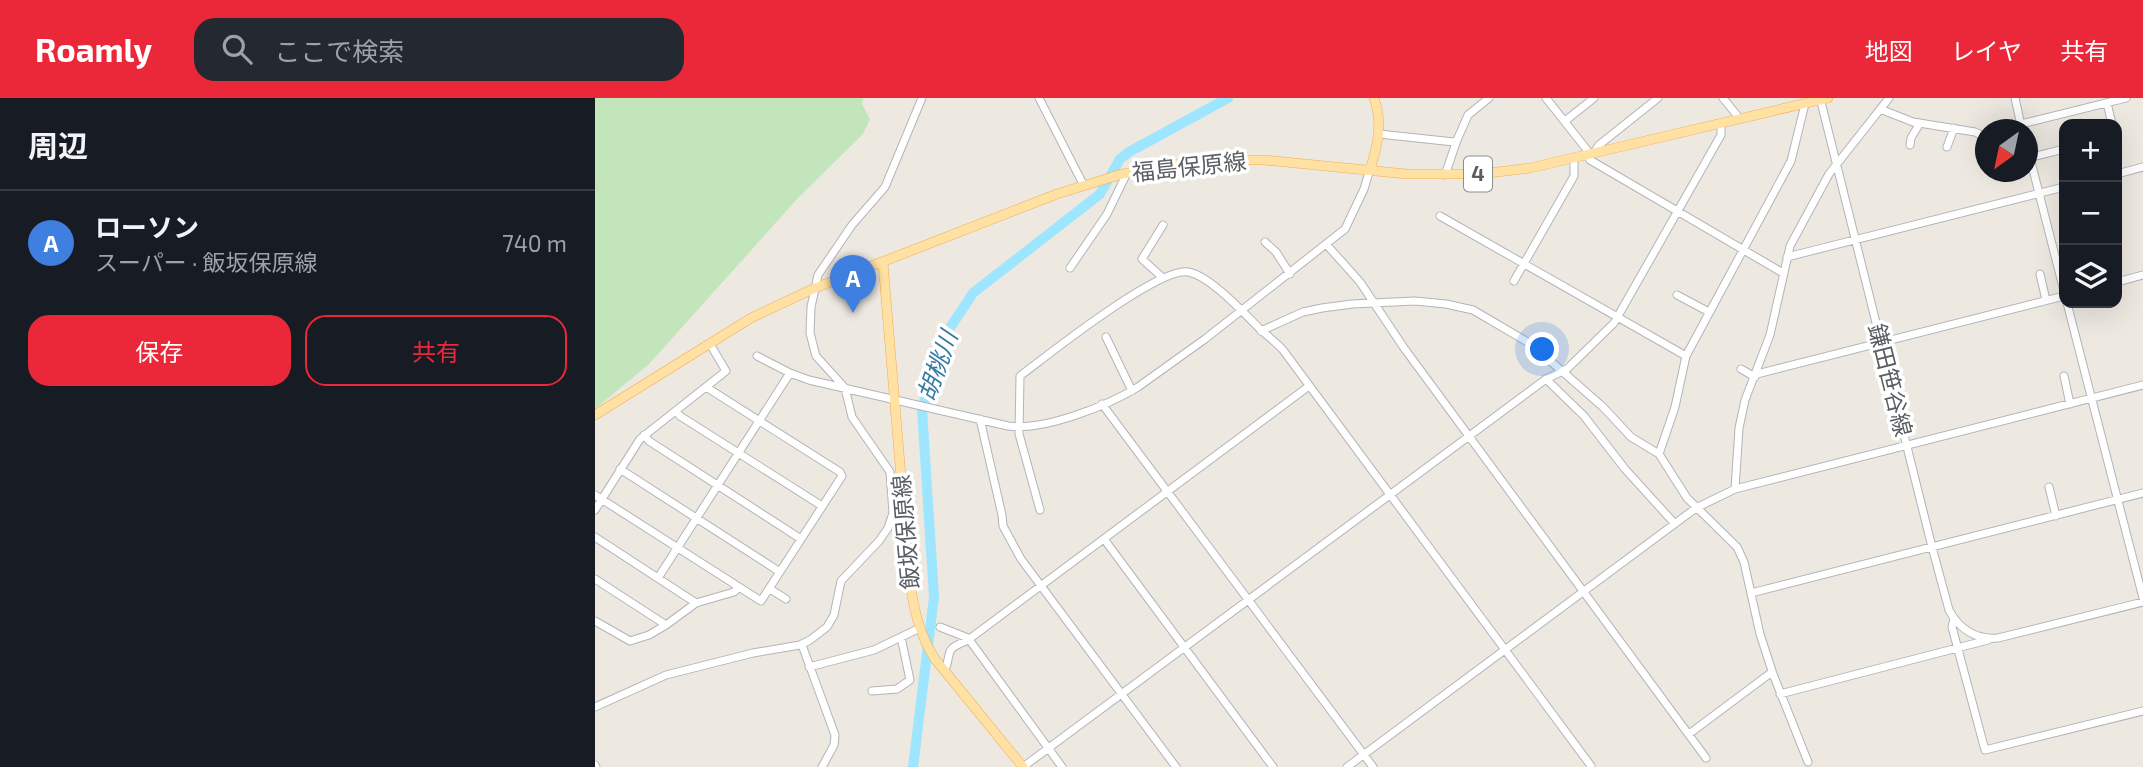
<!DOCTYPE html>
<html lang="ja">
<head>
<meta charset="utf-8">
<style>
  :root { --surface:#171b24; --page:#242831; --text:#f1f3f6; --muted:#9ea1a6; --line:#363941; --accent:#eb2839 }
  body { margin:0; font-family:"Exo 2","Noto Sans JP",sans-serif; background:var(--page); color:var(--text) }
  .controls { position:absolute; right:21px; top:21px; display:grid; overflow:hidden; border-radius:14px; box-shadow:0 7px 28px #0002 }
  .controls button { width:63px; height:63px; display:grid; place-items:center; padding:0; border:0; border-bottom:2px solid var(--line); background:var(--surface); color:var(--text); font:35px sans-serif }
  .compass { position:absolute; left:1380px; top:21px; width:63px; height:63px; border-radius:50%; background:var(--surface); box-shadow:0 7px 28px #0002; rotate:213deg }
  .you { position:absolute; left:948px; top:252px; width:24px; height:24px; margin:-18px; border:5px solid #fff; border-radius:50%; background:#1a73e8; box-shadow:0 0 0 10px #1a73e833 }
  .badge { display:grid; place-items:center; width:46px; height:46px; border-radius:50%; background:var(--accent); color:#fff; font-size:23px; font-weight:700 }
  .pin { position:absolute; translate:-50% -58px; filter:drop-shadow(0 2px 4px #0008) }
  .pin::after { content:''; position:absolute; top:37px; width:24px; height:21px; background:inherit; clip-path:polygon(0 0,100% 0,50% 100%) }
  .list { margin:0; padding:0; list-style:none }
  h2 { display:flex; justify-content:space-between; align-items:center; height:91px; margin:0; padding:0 28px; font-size:30px }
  h2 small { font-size:23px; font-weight:400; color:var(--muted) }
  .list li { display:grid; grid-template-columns:46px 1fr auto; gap:21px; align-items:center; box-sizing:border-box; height:105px; padding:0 28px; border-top:2px solid var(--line) }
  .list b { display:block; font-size:26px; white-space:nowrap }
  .list p { margin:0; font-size:23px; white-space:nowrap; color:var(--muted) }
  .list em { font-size:23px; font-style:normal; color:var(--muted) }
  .actions { display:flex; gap:14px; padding:21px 28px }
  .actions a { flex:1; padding:16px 0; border:2px solid var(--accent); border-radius:21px; text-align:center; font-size:24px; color:var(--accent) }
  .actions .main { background:var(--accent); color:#fff }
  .icon { flex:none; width:38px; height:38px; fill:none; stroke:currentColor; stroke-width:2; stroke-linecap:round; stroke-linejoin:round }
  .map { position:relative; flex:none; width:1548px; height:669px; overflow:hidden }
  header { display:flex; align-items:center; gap:42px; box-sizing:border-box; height:98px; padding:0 35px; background:var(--accent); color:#fff }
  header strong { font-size:33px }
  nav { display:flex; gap:38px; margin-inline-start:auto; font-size:24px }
  .search { width:490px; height:63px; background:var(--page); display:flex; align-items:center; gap:18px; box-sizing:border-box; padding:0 24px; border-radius:21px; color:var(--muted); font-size:26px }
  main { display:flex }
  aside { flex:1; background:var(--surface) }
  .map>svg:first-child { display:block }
  .green { fill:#c3e5bc }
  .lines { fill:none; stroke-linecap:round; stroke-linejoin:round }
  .river { stroke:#9ee5ff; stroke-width:10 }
  .minor-casing { stroke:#b1b5b9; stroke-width:9 }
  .major-casing { stroke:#f3ac53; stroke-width:10 }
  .minor { stroke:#fff; stroke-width:7 }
  .major { stroke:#ffe1a3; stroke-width:9 }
  .labels { text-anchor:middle; stroke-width:7; stroke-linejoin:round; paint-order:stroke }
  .shield { fill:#fff; stroke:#8b8e91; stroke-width:2 }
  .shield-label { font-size:21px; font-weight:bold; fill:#595e62 }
  .street-label { font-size:23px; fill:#595e62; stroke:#fff }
  .water-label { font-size:24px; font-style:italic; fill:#367ba0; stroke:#fff }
</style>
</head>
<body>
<header>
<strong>Roamly</strong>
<div class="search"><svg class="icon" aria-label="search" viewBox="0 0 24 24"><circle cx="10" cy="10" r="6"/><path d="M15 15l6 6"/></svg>ここで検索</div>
<nav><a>地図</a><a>レイヤ</a><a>共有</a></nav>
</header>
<main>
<aside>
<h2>周辺<small></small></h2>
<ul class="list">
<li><span class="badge" style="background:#3f7fe0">A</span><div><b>ローソン</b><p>スーパー · 飯坂保原線</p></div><em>740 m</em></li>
</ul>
<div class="actions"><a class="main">保存</a><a>共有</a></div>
</aside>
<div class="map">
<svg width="1548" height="669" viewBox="0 0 1548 669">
  <rect width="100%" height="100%" fill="#ede8e0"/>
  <path class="green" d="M0,0H268L267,6L275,21L268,36L203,100L54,266L0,311Z"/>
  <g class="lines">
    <path class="river" d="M318,669L339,499L327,311L341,260L349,239L378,195L505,96L525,61L534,54L633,0"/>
    <g class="minor-casing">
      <path id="minor" d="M444,0L488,86
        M951,0L996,57
        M1128,0L1145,21
        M1225,0L1337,449L1354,512C1364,531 1381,542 1403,540L1548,504
        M1420,0L1427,32
        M1512,5L1517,26
        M1285,11L1318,24L1380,34L1391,39
        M970,23L999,0
        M1426,26L1531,0
        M784,36L859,44L862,42L873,17L894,0
        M1315,47L1316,40L1325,25
        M1352,49L1359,30
        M1433,52L1469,193
        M998,56L1004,47L1063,0
        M992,57L995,62L1188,175
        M1433,60L1469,51
        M1522,76L1548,69
        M850,77L862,42
        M845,118L1091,258
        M670,144L681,154L695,176
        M731,146L765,184L809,250L1111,660
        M1192,159L1469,89
        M475,170L512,116L532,75
        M1445,176L1451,202
        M568,180L547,161L568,127
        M919,183L979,78V60
        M1522,184L1548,177
        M1082,197L1114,214
        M1472,205L1548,500
        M666,233L708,214L727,210L757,206L820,203L851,206L878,212L936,246L1008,309L1036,339L1064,356L1092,400L1142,449L1149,464L1165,536L1178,576L1213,664
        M511,239L537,293
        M162,258L195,275
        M1146,271L1160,279
        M1162,276L1469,198
        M1469,278L1475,306
        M951,281L989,318L1030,371L1080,426
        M507,306L778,669
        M81,313L85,318L227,408
        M385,321L407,417L408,428L426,461L581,669
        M49,337L54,343L206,441
        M1064,356L1080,309L1091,258L1196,63L1210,6
        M25,371L185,474
        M1454,389L1461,418
        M1140,391L1144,330L1150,302L1175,237L1195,148L1234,76L1294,0
        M0,397L144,489
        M0,412L45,341L131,273L115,246
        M445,412L424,336L425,278C453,257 563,169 593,174C614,177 650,216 664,230C672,238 681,244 688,252L996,668
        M0,439L101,505
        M509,441L678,669
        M63,480L195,275L214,282L413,328C449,333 512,308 543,289L610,241L750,131L769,91L775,71
        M0,481L71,527L101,505L139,494L144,489L166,503L247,378L245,374L111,289
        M175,491L191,501
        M1156,495L1548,395
        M1359,521L1357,529L1390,652L1548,613
        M0,523L35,543L54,537L71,527
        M345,529L373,540L467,669
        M207,547L240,637L239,647L227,669
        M214,569L279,552L325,530
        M350,572C358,552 347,553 373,542L714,288
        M277,593L302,591L315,582L306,539
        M1185,596L1393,542
        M0,609L71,577L158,555L205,547L215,542L232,529L239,517L246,483L284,443L293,430L298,415L295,374L257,319L250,290L221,258L215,235L216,209L223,177L257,127L290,89L327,0
        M1094,636L1177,574
        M0,667L1,669
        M428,669L951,281L972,271L1019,225L1126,37V26
        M752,669L1101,410L1140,391L1548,287"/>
    </g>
    <g class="major-casing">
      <path id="major" d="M775,71C783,47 788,25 779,0
        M288,165L315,485C319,512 325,538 340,561L428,669
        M0,317L156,220L220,190L462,96L527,76L586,66L622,62H669L811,76H885L935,70L1233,0"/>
    </g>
    <use href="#minor" class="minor"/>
    <use href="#major" class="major"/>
  </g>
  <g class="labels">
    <rect class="shield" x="869" y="58.5" width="28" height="35" rx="5"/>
    <g class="shield-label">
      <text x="883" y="83">4</text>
    </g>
    <g class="street-label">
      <text transform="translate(594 69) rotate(-6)" y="8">福島保原線</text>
      <text transform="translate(1295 282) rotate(76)" y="8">鎌田笹谷線</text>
      <text transform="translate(311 434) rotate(-95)" y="8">飯坂保原線</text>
    </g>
    <g class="water-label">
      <text transform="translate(343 268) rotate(-70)" y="8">胡桃川</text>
    </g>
  </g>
</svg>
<div class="controls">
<button>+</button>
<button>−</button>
<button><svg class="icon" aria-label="layers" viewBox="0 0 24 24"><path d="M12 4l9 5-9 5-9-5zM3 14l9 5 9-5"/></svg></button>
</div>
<svg class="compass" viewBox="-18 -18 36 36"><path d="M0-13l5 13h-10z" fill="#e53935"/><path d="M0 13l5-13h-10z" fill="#9ea1a6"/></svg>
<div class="you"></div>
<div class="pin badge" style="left:258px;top:215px;background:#3f7fe0">A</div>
</div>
</main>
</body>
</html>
